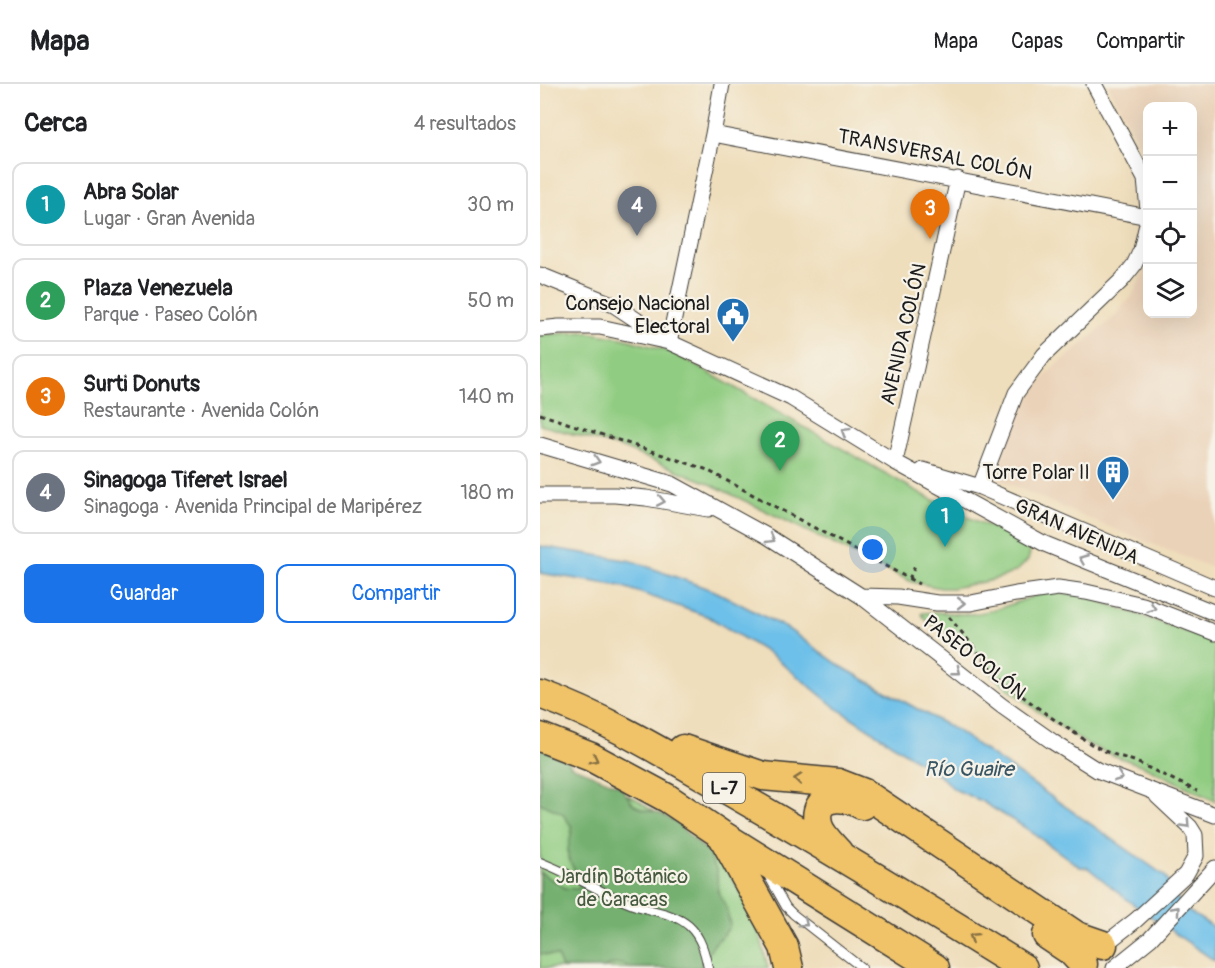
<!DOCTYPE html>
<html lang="es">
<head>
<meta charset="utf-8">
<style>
  :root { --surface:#fff; --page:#f6f6f6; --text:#202124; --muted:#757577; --line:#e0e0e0; --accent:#1a73e8 }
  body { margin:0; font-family:Pangolin,sans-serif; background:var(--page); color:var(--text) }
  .controls { position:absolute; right:18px; top:18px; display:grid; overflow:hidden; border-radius:12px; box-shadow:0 6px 24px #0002 }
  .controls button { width:54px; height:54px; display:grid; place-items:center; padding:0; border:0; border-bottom:2px solid var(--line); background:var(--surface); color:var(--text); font:30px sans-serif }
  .you { position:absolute; left:333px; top:466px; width:21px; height:21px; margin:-15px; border:4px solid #fff; border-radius:50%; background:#1a73e8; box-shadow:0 0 0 9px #1a73e833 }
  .badge { display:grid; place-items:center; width:39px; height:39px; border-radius:50%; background:var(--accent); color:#fff; font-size:20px; font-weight:700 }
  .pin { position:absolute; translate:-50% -50px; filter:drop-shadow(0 2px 3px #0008) }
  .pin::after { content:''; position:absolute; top:32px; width:21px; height:18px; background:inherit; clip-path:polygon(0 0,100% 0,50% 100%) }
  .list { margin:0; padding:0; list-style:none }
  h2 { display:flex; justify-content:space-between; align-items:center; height:78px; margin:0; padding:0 24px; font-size:26px }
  h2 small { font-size:20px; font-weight:400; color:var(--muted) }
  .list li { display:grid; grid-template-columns:39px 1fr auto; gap:18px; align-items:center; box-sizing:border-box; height:84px; margin:0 12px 12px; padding:0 12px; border:2px solid var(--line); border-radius:12px }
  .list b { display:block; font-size:22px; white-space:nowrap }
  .list p { margin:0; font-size:20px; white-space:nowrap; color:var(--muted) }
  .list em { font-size:20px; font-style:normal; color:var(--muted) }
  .actions { display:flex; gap:12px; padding:18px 24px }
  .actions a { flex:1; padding:14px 0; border:2px solid var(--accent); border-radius:12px; text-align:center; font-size:21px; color:var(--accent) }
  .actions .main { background:var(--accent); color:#fff }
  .icon { flex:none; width:33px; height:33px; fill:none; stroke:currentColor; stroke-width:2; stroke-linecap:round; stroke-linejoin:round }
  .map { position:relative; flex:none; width:675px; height:884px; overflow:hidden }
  header { display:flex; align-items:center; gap:36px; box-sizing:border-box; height:84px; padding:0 30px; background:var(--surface); border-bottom:2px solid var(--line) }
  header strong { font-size:28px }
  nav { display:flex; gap:33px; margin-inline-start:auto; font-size:21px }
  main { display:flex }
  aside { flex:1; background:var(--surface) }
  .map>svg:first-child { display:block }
  .built { fill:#ead2b8 }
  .green { fill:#90cc81; stroke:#56744e; stroke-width:1.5 }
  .forest { fill:#74b06f; stroke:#486646; stroke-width:1.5 }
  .water { fill:#6dc0e9; stroke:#446e82; stroke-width:1.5 }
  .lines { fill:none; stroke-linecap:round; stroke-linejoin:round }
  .lane-casing { stroke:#3c3934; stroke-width:10 }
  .street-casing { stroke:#3c3934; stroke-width:17 }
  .highway-casing { stroke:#3c3934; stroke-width:31 }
  .path { stroke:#3c3934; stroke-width:3; stroke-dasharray:4.5 4.5; stroke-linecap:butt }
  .lane { stroke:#fff; stroke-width:8 }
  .street { stroke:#fff; stroke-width:15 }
  .highway { stroke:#f0c369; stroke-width:28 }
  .oneway { stroke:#999 }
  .oneway2 { stroke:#867042 }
  .labels { text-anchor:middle; stroke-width:4.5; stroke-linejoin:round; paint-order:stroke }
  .shield { fill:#f7f3e8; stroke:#5e5c59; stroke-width:1.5 }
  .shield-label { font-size:18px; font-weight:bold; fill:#1c1c1c }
  .street-label { font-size:20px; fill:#1c1c1c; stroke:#f7f3e8 }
  .poi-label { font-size:20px; fill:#1c1c1c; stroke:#f7f3e8; text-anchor:end }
  .park-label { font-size:20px; fill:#455a3f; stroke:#f7f3e8 }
  .water-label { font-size:21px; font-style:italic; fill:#385564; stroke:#f7f3e8 }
</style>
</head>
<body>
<header>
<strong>Mapa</strong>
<nav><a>Mapa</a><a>Capas</a><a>Compartir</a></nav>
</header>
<main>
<aside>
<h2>Cerca<small>4 resultados</small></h2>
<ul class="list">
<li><span class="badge" style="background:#0f9aa8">1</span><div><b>Abra Solar</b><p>Lugar · Gran Avenida</p></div><em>30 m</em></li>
<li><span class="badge" style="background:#2e9e5b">2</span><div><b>Plaza Venezuela</b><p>Parque · Paseo Colón</p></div><em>50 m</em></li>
<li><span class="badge" style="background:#e8710a">3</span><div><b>Surti Donuts</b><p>Restaurante · Avenida Colón</p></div><em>140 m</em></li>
<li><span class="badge" style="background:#6b7280">4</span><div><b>Sinagoga Tiferet Israel</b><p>Sinagoga · Avenida Principal de Maripérez</p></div><em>180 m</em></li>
</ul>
<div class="actions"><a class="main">Guardar</a><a>Compartir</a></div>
</aside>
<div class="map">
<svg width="675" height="884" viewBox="0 0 675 884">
  <rect width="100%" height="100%" fill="#f7f3e8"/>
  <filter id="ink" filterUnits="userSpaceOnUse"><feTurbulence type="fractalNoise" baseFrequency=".0167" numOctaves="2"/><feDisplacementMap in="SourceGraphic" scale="12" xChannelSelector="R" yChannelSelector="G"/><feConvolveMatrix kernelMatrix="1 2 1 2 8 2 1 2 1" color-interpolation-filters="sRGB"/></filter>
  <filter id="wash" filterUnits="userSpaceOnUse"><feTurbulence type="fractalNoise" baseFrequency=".008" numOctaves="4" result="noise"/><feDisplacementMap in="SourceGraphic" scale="24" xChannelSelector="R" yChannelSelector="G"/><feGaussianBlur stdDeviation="1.35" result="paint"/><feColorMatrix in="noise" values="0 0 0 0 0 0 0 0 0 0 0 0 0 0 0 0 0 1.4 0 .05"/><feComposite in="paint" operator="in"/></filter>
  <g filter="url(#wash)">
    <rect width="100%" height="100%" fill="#efdebc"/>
    <path class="built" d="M568,0H675V485L557,438L455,394L472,346L497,301L510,287L578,230L583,221L591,214L607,181L608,230H652V22H608L607,76Z"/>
    <path class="green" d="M45,248L82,254L132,268L387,413L434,436L482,455L486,459L490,469L488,476L478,486L465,492L448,497L412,504H401L372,498L166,398L80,363L0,341V251Z
      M506,508L546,512L675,558V717L606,683L572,671L545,659L496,626L465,602L451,590L440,573L427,561L387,537L381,530C389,525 420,531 432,530C458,527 482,516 506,508Z
      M0,674L64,700L96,715L182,777L207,819L221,855L228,884H0Z"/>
    <path class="forest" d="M0,664L28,677L31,682L80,702L93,720L102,725L119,729L134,737L168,769L177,788L178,807L187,825L190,841C186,852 177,855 172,863C167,870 165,877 159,884H90C80,876 72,881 62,884C51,884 34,884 22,884L17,872L0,870V788L25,804L38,805C45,793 34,788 30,778C24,767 32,755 32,743L22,729L0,719Z"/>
    <path class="water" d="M0,462L92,477L177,508L248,545L302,583L417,647L625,792L643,824L675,844V877L594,821L548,784L540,783L484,743L441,717L414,705L398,690L295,623L234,573L169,533L81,502L0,489Z"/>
  </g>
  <g filter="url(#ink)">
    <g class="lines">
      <g class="lane-casing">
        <path id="lane" d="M0,778C32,790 61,809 93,821C111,827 135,829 149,842C161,853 165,869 168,884
          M229,793L246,823L253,830L322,884"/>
      </g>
      <g class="street-casing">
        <path id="street" d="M554,0L605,95L608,126
          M173,50L608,133
          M0,191L74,221L119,251
          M0,245L19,243H60L129,258L251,314L355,378L505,460L675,529
          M129,258L173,50L182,0
          M0,361L132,400L227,452L321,512L462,622L513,658L557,686L675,731
          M355,378L418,95
          M383,386L440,403L675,504
          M440,403L476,309L504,271L582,196L594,181L601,166L608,136
          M0,411H75L106,414L168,425
          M321,512L358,513L397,519H431L476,510L518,504L546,508L603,521L675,549
          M560,864L596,836L646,790L656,772L655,751L650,743L617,712
          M574,884L610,855L675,784"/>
      </g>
      <g class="highway-casing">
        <path id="highway" d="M0,610C66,634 125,670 186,705C287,763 385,823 483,884
          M0,653L51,673L127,714L182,751L395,884
          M143,665L223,692L298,699L324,709L537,852L563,861
          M183,753L244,863L249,884
          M298,768C291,760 280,750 278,740C272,710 303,710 322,721
          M507,851L531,867L543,880"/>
      </g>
      <path class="path" d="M0,330L165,385L379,500
        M369,495L376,480
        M409,533L462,597L509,632L551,660L567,668L594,677L657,707"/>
      <use href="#lane" class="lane"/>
      <use href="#street" class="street"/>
      <use href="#highway" class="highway"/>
    </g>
    <defs><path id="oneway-chevron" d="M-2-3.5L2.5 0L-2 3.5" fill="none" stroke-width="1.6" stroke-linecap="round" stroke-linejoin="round" transform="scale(1.5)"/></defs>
    <g class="oneway">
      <use href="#oneway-chevron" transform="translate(305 348) rotate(-148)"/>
      <use href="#oneway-chevron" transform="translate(56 377) rotate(17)"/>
      <use href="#oneway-chevron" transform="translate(121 417) rotate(11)"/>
      <use href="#oneway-chevron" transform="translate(231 455) rotate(30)"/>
      <use href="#oneway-chevron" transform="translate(543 475) rotate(-158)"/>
      <use href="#oneway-chevron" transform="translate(421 519)"/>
      <use href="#oneway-chevron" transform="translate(612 524) rotate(19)"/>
      <use href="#oneway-chevron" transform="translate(417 587) rotate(38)"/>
      <use href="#oneway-chevron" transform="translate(579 693) rotate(20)"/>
      <use href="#oneway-chevron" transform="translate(646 740) rotate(47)"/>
      <use href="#oneway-chevron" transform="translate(636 826) rotate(-48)"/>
      <use href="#oneway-chevron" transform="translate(264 839) rotate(38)"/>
    </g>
    <g class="oneway2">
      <use href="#oneway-chevron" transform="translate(54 675) rotate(27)"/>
      <use href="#oneway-chevron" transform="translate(258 695) rotate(-174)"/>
      <use href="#oneway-chevron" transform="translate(433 853) rotate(-148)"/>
    </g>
  </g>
  <defs>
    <g id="civic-pin" transform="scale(1.725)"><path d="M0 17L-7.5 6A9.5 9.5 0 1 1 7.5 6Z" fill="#1f6fb2" stroke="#f7f3e8"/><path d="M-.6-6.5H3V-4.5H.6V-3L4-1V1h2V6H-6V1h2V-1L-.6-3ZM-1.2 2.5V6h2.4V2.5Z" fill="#fff"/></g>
    <g id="building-pin" transform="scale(1.725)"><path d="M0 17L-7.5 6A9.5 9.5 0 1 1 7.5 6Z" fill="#1f6fb2" stroke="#f7f3e8"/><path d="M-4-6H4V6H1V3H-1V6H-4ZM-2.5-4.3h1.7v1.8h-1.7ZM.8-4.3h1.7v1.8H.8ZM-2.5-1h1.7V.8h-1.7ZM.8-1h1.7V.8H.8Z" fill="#fff"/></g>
  </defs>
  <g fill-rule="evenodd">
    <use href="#civic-pin" x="193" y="230"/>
    <use href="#building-pin" x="573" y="388"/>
  </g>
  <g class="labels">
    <rect class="shield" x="163" y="689" width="42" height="30" rx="4.5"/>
    <g class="shield-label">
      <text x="184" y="710">L-7</text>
    </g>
    <g class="street-label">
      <text transform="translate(395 70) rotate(11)" y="7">TRANSVERSAL COLÓN</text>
      <text transform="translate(363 250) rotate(-77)" y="7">AVENIDA COLÓN</text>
      <text transform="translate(537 447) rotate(24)" y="7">GRAN AVENIDA</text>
      <text transform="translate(435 573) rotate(38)" y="7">PASEO COLÓN</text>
    </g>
    <g class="poi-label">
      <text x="170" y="226">Consejo Nacional<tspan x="170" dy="23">Electoral</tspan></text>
      <text x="550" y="395">Torre Polar II</text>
    </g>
    <g class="park-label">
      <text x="82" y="799">Jardín Botánico<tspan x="82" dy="23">de Caracas</tspan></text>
    </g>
    <g class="water-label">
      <text x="429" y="692">Río Guaire</text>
    </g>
  </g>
</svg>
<div class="controls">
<button>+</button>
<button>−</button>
<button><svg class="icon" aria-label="locate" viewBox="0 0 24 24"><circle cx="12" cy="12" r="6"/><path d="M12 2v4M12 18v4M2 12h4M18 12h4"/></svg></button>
<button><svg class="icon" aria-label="layers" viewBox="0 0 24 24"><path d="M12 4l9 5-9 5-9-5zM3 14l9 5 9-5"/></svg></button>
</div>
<div class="you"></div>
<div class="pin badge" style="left:405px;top:463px;background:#0f9aa8">1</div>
<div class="pin badge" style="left:240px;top:387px;background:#2e9e5b">2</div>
<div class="pin badge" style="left:390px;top:155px;background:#e8710a">3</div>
<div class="pin badge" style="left:97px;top:152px;background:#6b7280">4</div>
</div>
</main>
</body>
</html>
